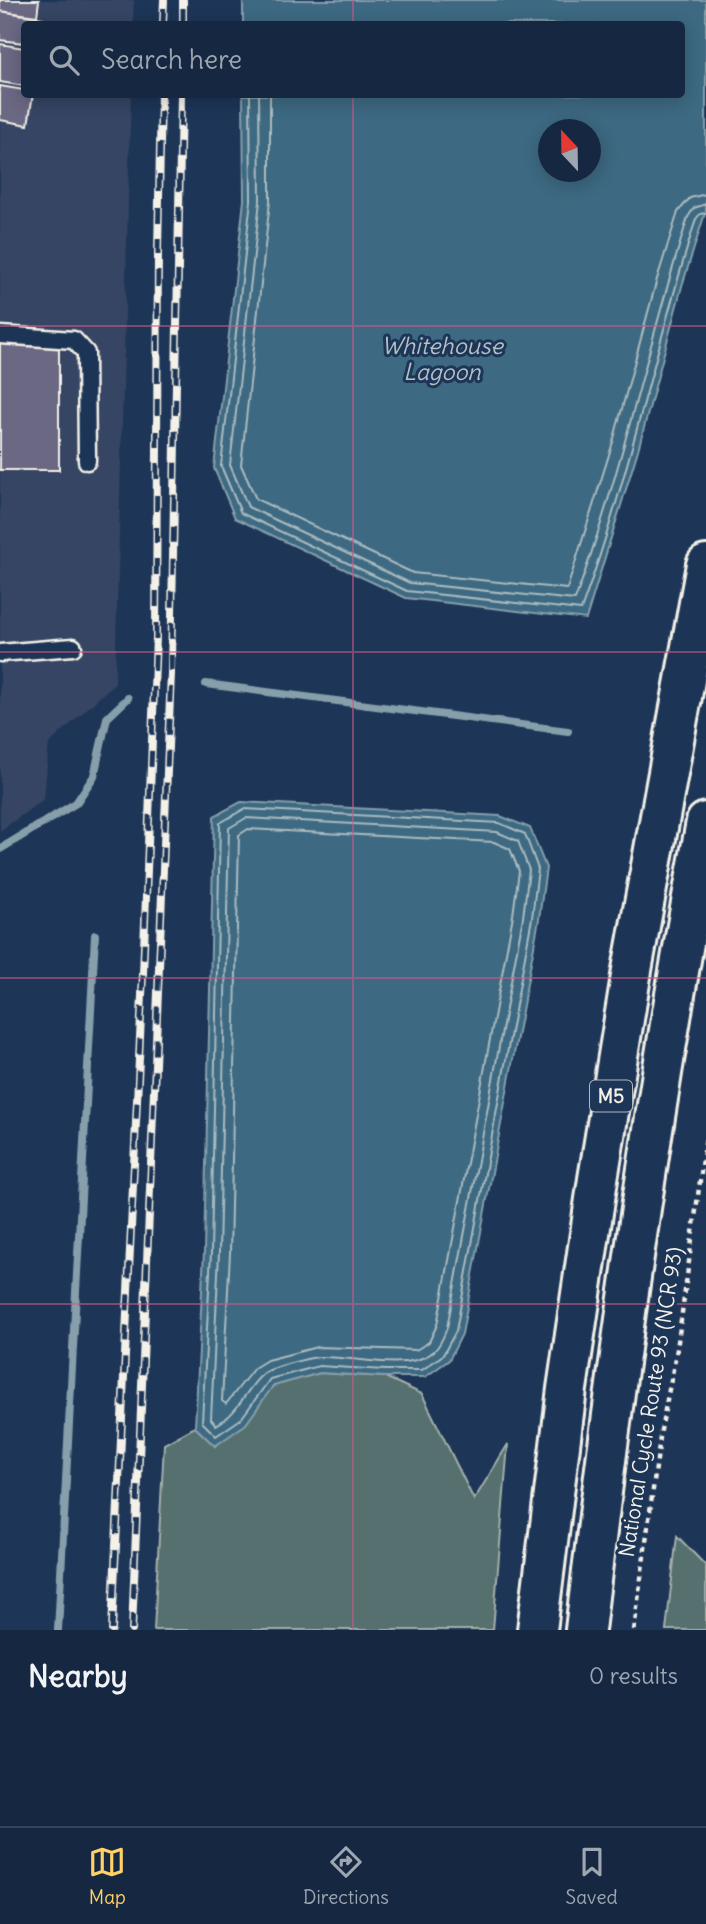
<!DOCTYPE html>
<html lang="en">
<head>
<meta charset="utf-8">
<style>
  :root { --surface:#162841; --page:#23344c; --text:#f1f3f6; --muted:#9ea6b1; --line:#35445a; --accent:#ffd166 }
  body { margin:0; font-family:Delius,sans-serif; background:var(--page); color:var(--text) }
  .compass { position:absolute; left:538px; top:119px; width:63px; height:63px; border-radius:50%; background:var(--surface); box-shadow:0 4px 18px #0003; rotate:338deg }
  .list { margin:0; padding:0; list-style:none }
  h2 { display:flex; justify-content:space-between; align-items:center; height:91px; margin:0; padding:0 28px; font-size:30px }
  h2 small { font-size:23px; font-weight:400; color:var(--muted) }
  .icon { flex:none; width:38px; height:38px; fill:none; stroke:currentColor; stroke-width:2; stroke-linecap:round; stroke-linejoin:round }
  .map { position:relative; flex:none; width:706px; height:1630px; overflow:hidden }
  .search { position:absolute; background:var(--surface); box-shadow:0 4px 18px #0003; left:21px; right:21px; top:21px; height:77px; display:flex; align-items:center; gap:18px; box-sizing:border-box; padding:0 24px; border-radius:7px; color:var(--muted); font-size:26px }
  .sheet { height:196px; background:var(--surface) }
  nav { display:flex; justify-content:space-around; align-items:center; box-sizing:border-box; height:98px; border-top:2px solid var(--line); background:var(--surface); font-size:19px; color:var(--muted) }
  nav a { display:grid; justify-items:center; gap:4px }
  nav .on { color:var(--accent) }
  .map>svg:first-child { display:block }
  .built { fill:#344464 }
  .green { fill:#54706e; stroke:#a4b0ab; stroke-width:2 }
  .water { fill:#3d6982; stroke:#869fab; stroke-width:2; fill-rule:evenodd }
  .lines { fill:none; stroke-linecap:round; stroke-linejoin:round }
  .shore { stroke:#abbbbf; stroke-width:2 }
  .stream { stroke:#869fab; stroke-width:8 }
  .building { fill:#6b6783; stroke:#f4f1e8; stroke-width:2 }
  .service-casing { stroke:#f4f1e8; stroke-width:21 }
  .motorway-casing { stroke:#f4f1e8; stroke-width:44 }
  .path { stroke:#f4f1e8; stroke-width:4.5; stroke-dasharray:5 5; stroke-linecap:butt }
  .service { stroke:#1d3557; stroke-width:16 }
  .motorway { stroke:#1d3557; stroke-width:38 }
  .rail-casing { stroke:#f4f1e8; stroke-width:8 }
  .rail { stroke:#1d3557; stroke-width:5; stroke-dasharray:16; stroke-linecap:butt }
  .grid { fill:none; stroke:#d15985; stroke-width:2; stroke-opacity:0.55 }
  .labels { text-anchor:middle; stroke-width:6; stroke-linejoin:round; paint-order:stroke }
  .shield { fill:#1d3557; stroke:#b4b9bc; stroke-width:2 }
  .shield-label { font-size:19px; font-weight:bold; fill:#f4f1e8 }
  .street-label { font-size:21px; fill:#f4f1e8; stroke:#1d3557 }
  .water-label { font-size:23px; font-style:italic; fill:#b4c1c4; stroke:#1d3557 }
</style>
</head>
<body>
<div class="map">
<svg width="706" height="1630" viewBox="0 0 706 1630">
  <rect width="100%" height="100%" fill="#1d3557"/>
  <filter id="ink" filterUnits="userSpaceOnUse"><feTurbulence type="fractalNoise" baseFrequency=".0143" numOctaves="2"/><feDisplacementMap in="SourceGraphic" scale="14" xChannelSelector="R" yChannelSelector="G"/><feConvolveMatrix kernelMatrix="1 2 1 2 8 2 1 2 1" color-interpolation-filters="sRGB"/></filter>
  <g filter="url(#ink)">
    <path class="built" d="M0,0H134L133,24H24V94L131,95L115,683L49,744L44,799L0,831Z"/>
    <path class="green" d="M320,1373L385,1377L422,1394L474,1500L508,1444L493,1630H154L164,1444L195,1427L215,1446L273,1386Z
      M677,1536L706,1566V1630H666Z"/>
    <path class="water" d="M243,0H706V210L682,286L638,450L586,619L406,598L235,518L214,468L244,200L243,95L682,94V24H243ZM548,130H590V172H548Z
      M241,802L500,816L530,828L546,868L539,919L462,1334L449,1360L425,1377H385L320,1373L273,1386L246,1424L215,1446L195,1427L204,1252L214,816Z"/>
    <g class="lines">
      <path class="shore" d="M250,94L251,200L221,466L241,513L407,591L581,610C628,482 655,348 696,219L700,214L706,213
        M259,94L260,201L230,465L248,507L410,583L575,600C621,475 648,344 688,217L694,208L706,204
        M270,94V201L241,465L256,499L413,573L567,589L613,442L657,279L678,212L690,198L706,194
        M244,809L499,823L525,834L538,869L532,918L456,1331L443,1355L422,1370H385L319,1366L270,1379L241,1419L216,1436L202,1422L211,1253L220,823Z
        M246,818L497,832L518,841L529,870L523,917L447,1328C444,1336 440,1346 434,1351C408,1374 352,1355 319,1357C308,1358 271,1367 263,1374C244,1390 241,1412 216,1425L211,1419L219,1253L229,828Z
        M248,829L494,842L510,849L519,871L513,915L437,1325L429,1342L416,1350L317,1347L267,1360L254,1368L226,1404L222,1401L230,1253L239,835Z"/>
      <path class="stream" d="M206,684L568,731
        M0,849L76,803L94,776L107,718L128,698
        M58,1630L95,935"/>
    </g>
    <path class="building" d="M0,0H39L37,16L0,11Z
      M0,11L43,18L42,24H24V43L0,40Z
      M0,44L24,48V86L0,82Z
      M0,86L24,90V94H33L28,125L0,120Z
      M0,343H59V470H0Z"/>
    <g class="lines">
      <g class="service-casing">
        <path id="service" d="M0,335L74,340L86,353L87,461
          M0,653L73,647"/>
      </g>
      <g class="motorway-casing">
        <path id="motorway" d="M537,1630L567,1389L598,1179L632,970L706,565
          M585,1630C617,1360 655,1090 706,822"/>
      </g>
      <path class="path" d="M634,1630L661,1430L677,1349L706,1137"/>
      <use href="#service" class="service"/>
      <use href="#motorway" class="motorway"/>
      <g class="rail-casing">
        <path id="rail" d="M163,24L164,0
          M183,24V0
          M112,1630L143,974L156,637L158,251L161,94
          M132,1630L171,673L181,94"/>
      </g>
      <use href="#rail" class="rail"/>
    </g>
  </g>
  <path class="grid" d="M353,0V24M353,94V1630M0,326H706M0,652H706M0,978H706M0,1304H706"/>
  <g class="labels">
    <rect class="shield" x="590" y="1080.5" width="42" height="31" rx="5"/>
    <g class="shield-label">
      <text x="611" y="1103">M5</text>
    </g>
    <g class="street-label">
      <text transform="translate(651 1402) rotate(-81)" y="7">National Cycle Route 93 (NCR 93)</text>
    </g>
    <g class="water-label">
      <text x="442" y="354">Whitehouse<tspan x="442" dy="26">Lagoon</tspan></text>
    </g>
  </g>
</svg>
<svg class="compass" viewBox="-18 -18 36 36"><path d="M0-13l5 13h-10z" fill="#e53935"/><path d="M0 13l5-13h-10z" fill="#9ea6b1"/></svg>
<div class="search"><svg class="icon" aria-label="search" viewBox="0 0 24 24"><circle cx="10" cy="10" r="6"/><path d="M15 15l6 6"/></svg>Search here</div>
</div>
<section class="sheet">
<h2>Nearby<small>0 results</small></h2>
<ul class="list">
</ul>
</section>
<nav>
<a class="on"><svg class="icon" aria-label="map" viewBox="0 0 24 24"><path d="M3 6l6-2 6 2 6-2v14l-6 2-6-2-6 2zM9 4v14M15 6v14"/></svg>Map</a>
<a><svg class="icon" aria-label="directions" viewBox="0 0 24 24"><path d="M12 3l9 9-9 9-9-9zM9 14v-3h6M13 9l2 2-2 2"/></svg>Directions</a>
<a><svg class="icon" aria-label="saved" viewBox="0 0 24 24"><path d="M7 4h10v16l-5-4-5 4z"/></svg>Saved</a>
</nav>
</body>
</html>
